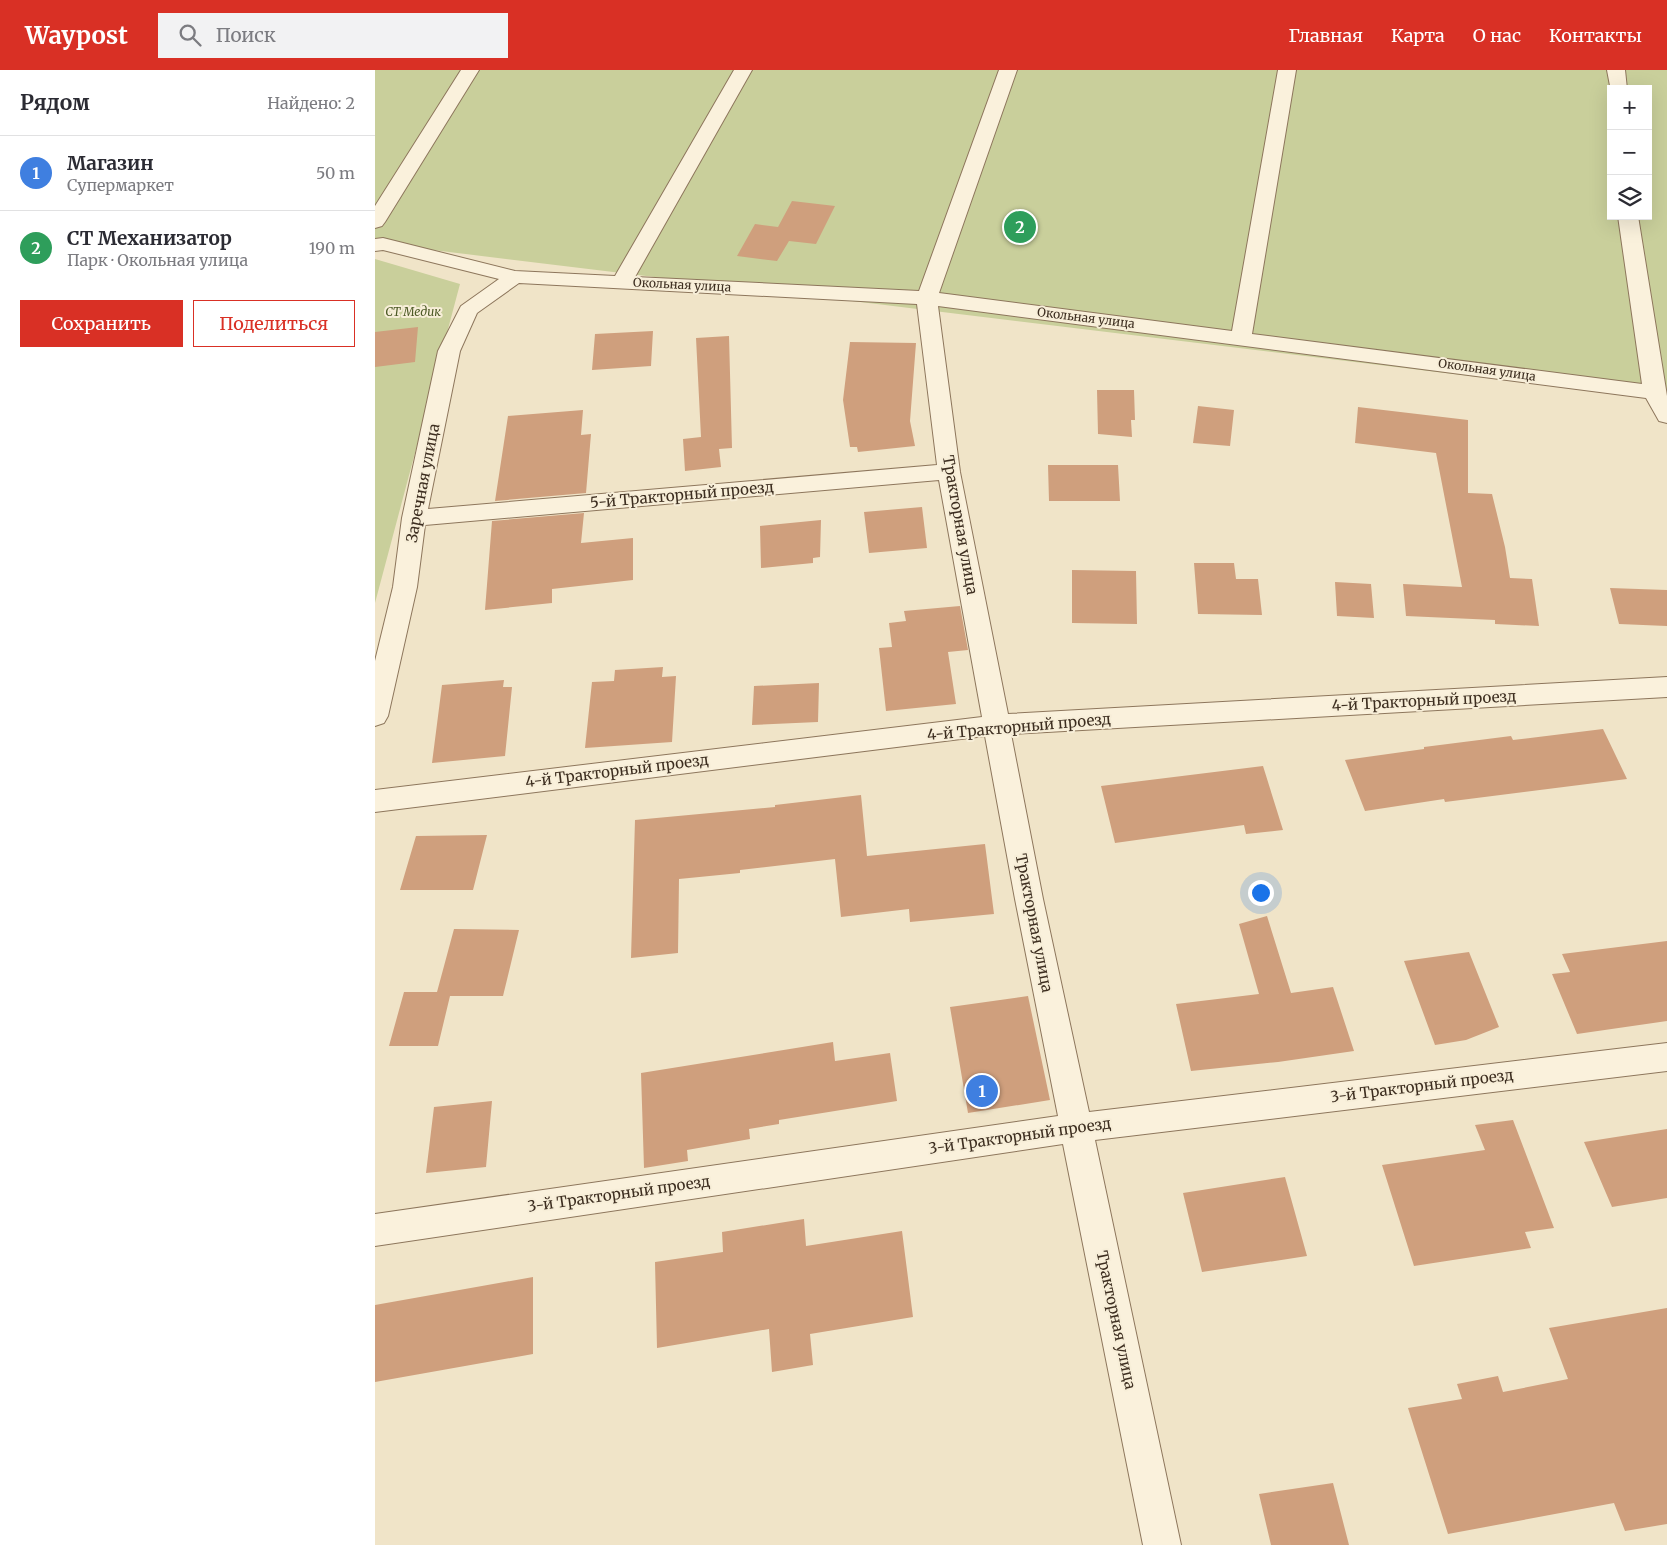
<!DOCTYPE html>
<html lang="ru">
<head>
<meta charset="utf-8">
<style>
  :root { --surface:#fff; --page:#f2f2f3; --text:#2b2b33; --muted:#7c7c81; --line:#e1e1e2; --accent:#d93025 }
  body { margin:0; font-family:Merriweather,serif; background:var(--page); color:var(--text) }
  .controls { position:absolute; right:15px; top:15px; display:grid; overflow:hidden; border-radius:0px; box-shadow:0 5px 20px #0002 }
  .controls button { width:45px; height:45px; display:grid; place-items:center; padding:0; border:0; border-bottom:1px solid var(--line); background:var(--surface); color:var(--text); font:25px sans-serif }
  .you { position:absolute; left:885px; top:822px; width:18px; height:18px; margin:-12px; border:4px solid #fff; border-radius:50%; background:#1a73e8; box-shadow:0 0 0 8px #1a73e833 }
  .badge { display:grid; place-items:center; width:32px; height:32px; border-radius:50%; background:var(--accent); color:#fff; font-size:16px; font-weight:700 }
  .pin { position:absolute; translate:-50% -50%; border:2px solid #fff; box-shadow:0 1px 5px #0006 }
  .list { margin:0; padding:0; list-style:none }
  h2 { display:flex; justify-content:space-between; align-items:center; height:65px; margin:0; padding:0 20px; font-size:21px }
  h2 small { font-size:16px; font-weight:400; color:var(--muted) }
  .list li { display:grid; grid-template-columns:32px 1fr auto; gap:15px; align-items:center; box-sizing:border-box; height:75px; padding:0 20px; border-top:1px solid var(--line) }
  .list b { display:block; font-size:19px; white-space:nowrap }
  .list p { margin:0; font-size:16px; white-space:nowrap; color:var(--muted) }
  .list em { font-size:16px; font-style:normal; color:var(--muted) }
  .actions { display:flex; gap:10px; padding:15px 20px }
  .actions a { flex:1; padding:11px 0; border:1px solid var(--accent); border-radius:0px; text-align:center; font-size:18px; color:var(--accent) }
  .actions .main { background:var(--accent); color:#fff }
  .icon { flex:none; width:28px; height:28px; fill:none; stroke:currentColor; stroke-width:2; stroke-linecap:round; stroke-linejoin:round }
  .map { position:relative; flex:none; width:1292px; height:1475px; overflow:hidden }
  header { display:flex; align-items:center; gap:30px; box-sizing:border-box; height:70px; padding:0 25px; background:var(--accent); color:#fff }
  header strong { font-size:24px }
  nav { display:flex; gap:28px; margin-inline-start:auto; font-size:18px }
  .search { width:350px; height:45px; background:var(--page); display:flex; align-items:center; gap:12px; box-sizing:border-box; padding:0 18px; border-radius:0px; color:var(--muted); font-size:19px }
  main { display:flex }
  aside { flex:1; background:var(--surface) }
  .map>svg:first-child { display:block }
  .green { fill:#c9cf9b; fill-rule:evenodd }
  .building { fill:#cf9f7d }
  .lines { fill:none; stroke-linecap:round; stroke-linejoin:round }
  .street-casing { stroke:#8d765c; stroke-width:2 }
  .street { fill:#faf1dc; fill-rule:evenodd }
  .labels { text-anchor:middle; stroke-width:4; stroke-linejoin:round; paint-order:stroke }
  .far-street-label { font-size:12px; fill:#3d2e20; stroke:#f7eed8 }
  .far-park-label { font-size:12px; font-style:italic; fill:#4d5a26; stroke:#f7eed8 }
  .street-label { font-size:15px; fill:#3d2e20; stroke:#f7eed8 }
</style>
</head>
<body>
<header>
<strong>Waypost</strong>
<div class="search"><svg class="icon" aria-label="search" viewBox="0 0 24 24"><circle cx="10" cy="10" r="6"/><path d="M15 15l6 6"/></svg>Поиск</div>
<nav><a>Главная</a><a>Карта</a><a>О нас</a><a>Контакты</a></nav>
</header>
<main>
<aside>
<h2>Рядом<small>Найдено: 2</small></h2>
<ul class="list">
<li><span class="badge" style="background:#3f7fe0">1</span><div><b>Магазин</b><p>Супермаркет</p></div><em>50 m</em></li>
<li><span class="badge" style="background:#2e9e5b">2</span><div><b>СТ Механизатор</b><p>Парк · Окольная улица</p></div><em>190 m</em></li>
</ul>
<div class="actions"><a class="main">Сохранить</a><a>Поделиться</a></div>
</aside>
<div class="map">
<svg width="1292" height="1475" viewBox="0 0 1292 1475">
  <rect width="100%" height="100%" fill="#f0e4c8"/>
  <path class="green" d="M0,0H1292V330L0,173ZM1236,19H1273V146H1236Z
    M0,189L85,214L0,533Z"/>
  <path class="building" d="M417,131L460,136L441,174L414,171L402,191L362,186L380,154L403,157Z
    M43,257L40,292L0,297V262Z
    M278,261L276,296L217,300L220,264Z
    M354,266L357,378L344,379L346,397L310,401L308,369L326,367L321,268Z
    M475,272L541,273L535,351L540,376L483,382L482,377H475L468,330Z
    M722,320H759L760,350H756L757,367L723,364Z
    M823,336L859,340L855,376L818,373Z
    M983,337L1093,350V423L1117,424L1130,477L1135,508L1157,509L1164,556L1120,554V550L1031,546L1028,514L1087,517L1061,383L980,373Z
    M208,340L206,365L216,364L211,423L120,431L133,346Z
    M673,395H743L745,431H674Z
    M547,437L552,478L494,483L489,442Z
    M209,443L206,473L258,468V510L177,519V533L110,540L117,451Z
    M446,450L445,487L438,488V493L386,498L385,456Z
    M819,493H859L861,509H883L887,545L823,544Z
    M697,500L761,501L762,554L697,553Z
    M960,512L996,514L999,548L962,546Z
    M1235,518L1292,520V556L1244,554Z
    M585,536L593,580L573,582L581,634L511,641L504,578L517,577L514,553L531,551L529,541Z
    M288,597L287,607L301,606L297,672L210,678L217,612L239,611L240,600Z
    M129,610L128,617H137L130,686L57,693L67,615Z
    M444,613L443,652L377,655L379,616Z
    M1228,659L1252,709L1070,732L1069,729L990,741L970,690L1049,679V677L1136,666L1138,670Z
    M888,696L908,760L871,764L869,755L740,773L726,716Z
    M486,725L492,786L610,774L619,844L535,852L534,839L466,847L460,789L365,800V803L304,809L303,883L256,888L260,750L400,737V735Z
    M112,765L98,820H25L41,766Z
    M892,846L916,923L958,917L979,981L903,992L816,1001L801,934L884,924L864,854Z
    M79,859L144,860L128,926H75L63,976H14L29,922H62Z
    M1292,871V951L1202,964L1177,904L1195,902L1187,884Z
    M1094,882L1124,957L1091,970L1060,975L1029,891Z
    M653,926L675,1030L593,1043L575,937Z
    M458,972L460,991L515,983L522,1031L404,1050V1054L374,1059L375,1069L312,1080L313,1091L269,1098L266,1003Z
    M117,1031L111,1097L51,1103L59,1037Z
    M1138,1050L1179,1158L1150,1162L1156,1178L1039,1196L1007,1095L1110,1080L1100,1055Z
    M1292,1059V1128L1237,1137L1209,1072Z
    M910,1107L932,1186L827,1202L808,1123Z
    M429,1149L431,1176L527,1161L538,1247L435,1264L438,1295L397,1302L394,1259L282,1278L280,1192L348,1182L347,1162Z
    M158,1207V1284L0,1312V1235Z
    M1292,1238V1454L1250,1461L1239,1433L1073,1464L1033,1338L1087,1329L1082,1314L1123,1306L1128,1322L1193,1309L1174,1258Z
    M958,1413L974,1475H896L884,1424Z"/>
  <g class="lines">
    <g class="street-casing">
      <path id="street" d="M86,0H104L10,152L7,156L0,158V136Z
        M359,0H377L260,207L544,221L624,0H642L564,223L857,261L903,0H921L877,264L1267,314L1243,146H1263L1292,326V353L1284,351L1271,328L563,236L585,402L633,644L1292,607V627L636,664L668,829L714,1042L1292,973V1001L720,1070L806,1475H768L688,1074L0,1176V1144L683,1046L640,829L610,666L0,742V720L607,647L564,410L50,455L42,517L13,646L9,653L0,656V591L18,517L27,448L63,281L86,236L124,209L8,180L0,181V169L8,168L140,201L240,206ZM144,213L542,234L562,395L53,439L85,281L102,243Z
        M1232,0H1250L1252,19H1236V21Z"/>
    </g>
    <use href="#street" class="street"/>
  </g>
  <g class="labels">
    <g class="far-street-label">
      <text transform="translate(307 215) rotate(3)" y="4">Окольная улица</text>
      <text transform="translate(711 248) rotate(7)" y="4">Окольная улица</text>
      <text transform="translate(1112 300) rotate(8)" y="4">Окольная улица</text>
    </g>
    <g class="far-park-label">
      <text x="38" y="246">СТ Медик</text>
    </g>
    <g class="street-label">
      <text transform="translate(48 413) rotate(-79)" y="5">Заречная улица</text>
      <text transform="translate(307 425) rotate(-5)" y="5">5-й Тракторный проезд</text>
      <text transform="translate(585 455) rotate(80)" y="5">Тракторная улица</text>
      <text transform="translate(1049 631) rotate(-3)" y="5">4-й Тракторный проезд</text>
      <text transform="translate(644 657) rotate(-5)" y="5">4-й Тракторный проезд</text>
      <text transform="translate(242 701) rotate(-7)" y="5">4-й Тракторный проезд</text>
      <text transform="translate(659 853) rotate(79)" y="5">Тракторная улица</text>
      <text transform="translate(1047 1016) rotate(-7)" y="5">3-й Тракторный проезд</text>
      <text transform="translate(645 1066) rotate(-8)" y="5">3-й Тракторный проезд</text>
      <text transform="translate(244 1124) rotate(-8)" y="5">3-й Тракторный проезд</text>
      <text transform="translate(741 1250) rotate(78)" y="5">Тракторная улица</text>
    </g>
  </g>
</svg>
<div class="controls">
<button>+</button>
<button>−</button>
<button><svg class="icon" aria-label="layers" viewBox="0 0 24 24"><path d="M12 4l9 5-9 5-9-5zM3 14l9 5 9-5"/></svg></button>
</div>
<div class="you"></div>
<div class="pin badge" style="left:607px;top:1021px;background:#3f7fe0">1</div>
<div class="pin badge" style="left:645px;top:157px;background:#2e9e5b">2</div>
</div>
</main>
</body>
</html>
